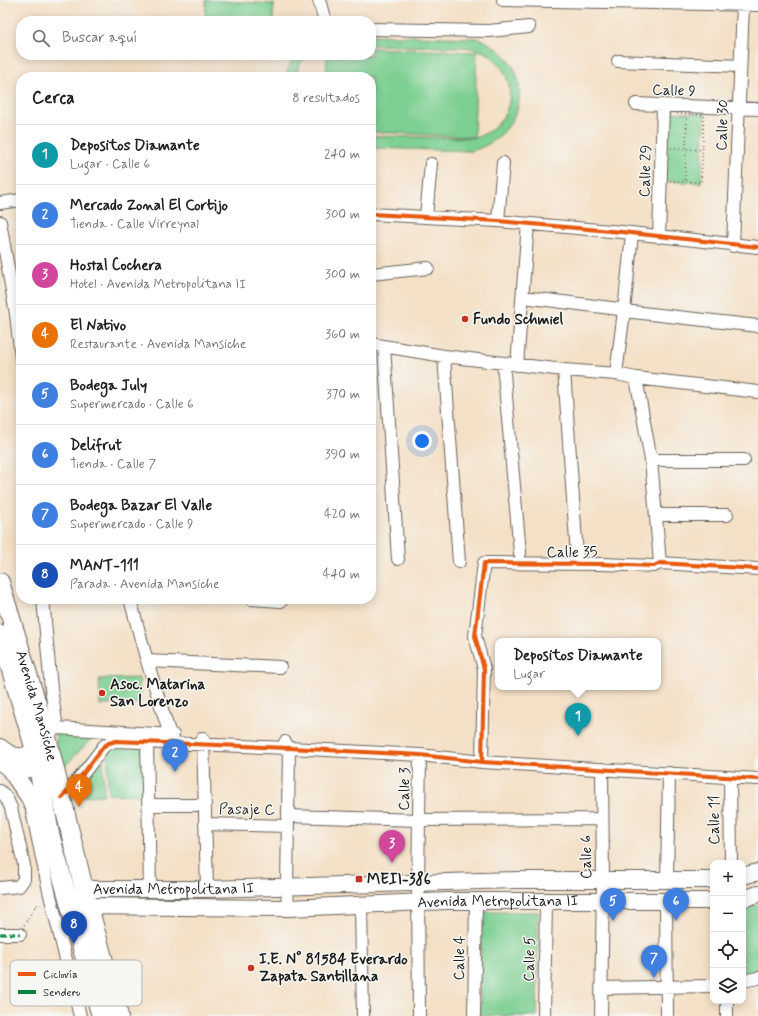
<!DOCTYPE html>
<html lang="es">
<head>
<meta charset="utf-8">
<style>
  :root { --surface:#fff; --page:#f6f6f6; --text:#202124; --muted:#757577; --line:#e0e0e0; --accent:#1a73e8 }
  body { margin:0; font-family:Mynerve,sans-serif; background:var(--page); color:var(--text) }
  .controls { position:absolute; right:12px; bottom:12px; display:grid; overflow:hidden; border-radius:8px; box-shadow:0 2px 10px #0003 }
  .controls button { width:36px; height:36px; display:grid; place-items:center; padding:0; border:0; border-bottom:1px solid var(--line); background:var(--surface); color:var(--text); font:20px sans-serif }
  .you { position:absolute; left:422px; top:441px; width:14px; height:14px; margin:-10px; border:3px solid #fff; border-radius:50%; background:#1a73e8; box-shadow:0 0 0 6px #1a73e833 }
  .badge { display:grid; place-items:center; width:26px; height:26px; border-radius:50%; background:var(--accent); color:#fff; font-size:13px; font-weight:700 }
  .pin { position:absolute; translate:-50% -33px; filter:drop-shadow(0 1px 2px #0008) }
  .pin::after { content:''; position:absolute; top:21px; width:14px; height:12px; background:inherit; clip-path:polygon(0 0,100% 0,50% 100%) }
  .popup { position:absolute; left:495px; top:638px; width:166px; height:52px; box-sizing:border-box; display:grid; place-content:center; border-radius:8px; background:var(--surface); filter:drop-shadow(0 1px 3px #0005); font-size:13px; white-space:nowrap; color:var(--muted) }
  .popup b { font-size:15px; color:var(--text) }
  .popup::after { content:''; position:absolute; left:50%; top:100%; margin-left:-8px; border:8px solid transparent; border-top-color:var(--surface) }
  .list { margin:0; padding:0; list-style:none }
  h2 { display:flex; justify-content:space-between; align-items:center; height:52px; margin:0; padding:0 16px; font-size:17px }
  h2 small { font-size:13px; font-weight:400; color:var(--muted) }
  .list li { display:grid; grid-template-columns:26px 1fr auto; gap:12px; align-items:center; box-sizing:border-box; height:60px; padding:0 16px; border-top:1px solid var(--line) }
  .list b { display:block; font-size:15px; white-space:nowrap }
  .list p { margin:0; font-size:13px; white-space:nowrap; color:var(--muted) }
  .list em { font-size:13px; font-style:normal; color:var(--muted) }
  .icon { flex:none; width:22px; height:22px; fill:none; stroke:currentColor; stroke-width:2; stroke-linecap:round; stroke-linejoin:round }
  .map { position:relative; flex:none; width:758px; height:1016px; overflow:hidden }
  .search { position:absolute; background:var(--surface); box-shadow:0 2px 10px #0003; left:16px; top:16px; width:360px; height:44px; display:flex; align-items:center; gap:10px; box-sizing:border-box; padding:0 14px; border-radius:16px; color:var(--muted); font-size:15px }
  .panel { position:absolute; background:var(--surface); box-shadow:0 2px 10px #0003; left:16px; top:72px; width:360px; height:532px; border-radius:16px }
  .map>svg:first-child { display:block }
  .green { fill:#7dcf92; stroke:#4c7657 }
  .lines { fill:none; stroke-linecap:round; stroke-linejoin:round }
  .minor-casing { stroke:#686158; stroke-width:14 }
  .major-casing { stroke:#686158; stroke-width:18 }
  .highway-casing { stroke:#686158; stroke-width:20 }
  .path { stroke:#686158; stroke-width:1.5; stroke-dasharray:1 3; stroke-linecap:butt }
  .minor { stroke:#fff; stroke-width:12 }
  .major { stroke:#fff; stroke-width:16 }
  .highway { stroke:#fff; stroke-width:18 }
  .quiet { stroke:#00873e; stroke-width:3; stroke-dasharray:6 3; stroke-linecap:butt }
  .cycleway-casing { stroke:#f6f6f2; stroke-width:6 }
  .cycleway { stroke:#e8590c; stroke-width:4 }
  .poi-dot { fill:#c8321e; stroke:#f6f6f2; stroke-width:1.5 }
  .labels { text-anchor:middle; stroke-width:3; stroke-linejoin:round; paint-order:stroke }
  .street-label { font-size:15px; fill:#1c1c1c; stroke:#f6f6f2 }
  .poi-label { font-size:15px; font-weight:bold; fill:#1c1c1c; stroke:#f6f6f2; text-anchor:start }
  .key { fill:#f6f6f2; stroke:#b5b5b2; stroke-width:1 }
  .key-label { font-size:11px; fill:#1c1c1c }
</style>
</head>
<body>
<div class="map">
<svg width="758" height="1016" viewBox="0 0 758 1016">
  <rect width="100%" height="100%" fill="#f6f6f2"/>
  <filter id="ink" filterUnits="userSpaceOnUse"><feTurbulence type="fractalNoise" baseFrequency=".025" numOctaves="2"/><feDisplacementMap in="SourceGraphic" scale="8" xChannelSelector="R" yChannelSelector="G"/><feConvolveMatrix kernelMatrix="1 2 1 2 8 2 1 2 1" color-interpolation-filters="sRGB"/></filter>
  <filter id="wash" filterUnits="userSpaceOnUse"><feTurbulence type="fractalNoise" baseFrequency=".012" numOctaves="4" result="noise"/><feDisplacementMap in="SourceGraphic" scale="16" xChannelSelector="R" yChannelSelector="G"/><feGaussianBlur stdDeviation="0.9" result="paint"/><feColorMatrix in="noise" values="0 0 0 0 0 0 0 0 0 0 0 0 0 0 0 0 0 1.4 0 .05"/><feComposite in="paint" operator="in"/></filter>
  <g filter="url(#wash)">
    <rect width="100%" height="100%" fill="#f4e0c6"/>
    <path class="green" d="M206,0L274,4L273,21H205Z
      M371,35L477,38C485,40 492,45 499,50C538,83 518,139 471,151L371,148V136L474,138C491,133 503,122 508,106C514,85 503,61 484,52C471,46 455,47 441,47C418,46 394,46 371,45Z
      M371,48L477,52L474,137L371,132V77H326L327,55H371Z
      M296,55H309L300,63L295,77H285L292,60Z
      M668,112L705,114L701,183L665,181Z
      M139,678L140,703L100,705L99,679Z
      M55,733L95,735L60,771Z
      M103,746L104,795L69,797L65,782L95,750Z
      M108,746H145L147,795L108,794Z
      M758,904V972L743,974V908Z
      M481,912H538L537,1016H480Z"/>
  </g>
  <g filter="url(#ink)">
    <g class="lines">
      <g class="minor-casing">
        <path id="minor" d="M319,0L325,21
          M503,0L758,5
          M371,29L489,31L529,27
          M618,61L740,66
          M636,104L758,109
          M0,203L21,200
          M371,214L498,221L622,232L758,247
          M426,217L431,164
          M498,221L503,163
          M0,222L16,314L21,358
          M632,234L624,311L616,374L636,378L651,460L660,563
          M659,237L663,106
          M733,246L743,5
          M371,274L428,268
          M523,297L619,309
          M624,311L758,326
          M371,344L444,356L564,370L616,374
          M384,346L398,559
          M444,356L459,562
          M503,363L520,553
          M517,365L528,224
          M564,370L577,556
          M636,378L758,392
          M651,460H744
          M656,515H727
          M43,599L51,689L57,728
          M130,599L147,661L170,735
          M251,599L281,601
          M147,661L280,667
          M47,737L54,729L57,728L173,735
          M203,738L207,889
          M147,742L150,889
          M285,742L289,748L287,887L288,908
          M482,762L484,669L475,636L484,563L602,564L654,566L660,563L758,569
          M730,777L731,863
          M0,791L6,797L11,808L24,865V879L19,886L0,888
          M62,797L76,783L104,746L109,743L116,741L289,748L420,755L482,762L758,779
          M149,805H205
          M32,811L49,891L80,1016
          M288,816L419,820L602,819
          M205,824L288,826
          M667,880L669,773
          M666,900L667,1016
          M361,905L363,1016
          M0,934H20
          M743,981L758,978
          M601,988L713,986
          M727,1001V1016
          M419,1016L418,884L420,755
          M474,1016L476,901
          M544,1016L546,902
          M601,1016L603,880L602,769"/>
      </g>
      <g class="major-casing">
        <g id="major">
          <path d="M0,747C18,762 27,758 43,742"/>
          <path d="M0,762L11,770L30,769L49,759"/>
          <path d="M743,876L758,872"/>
          <path id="s1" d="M77,898L84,889H207L517,880H713"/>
          <path d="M743,899L758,894"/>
          <path id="s2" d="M77,906L288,908L448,901H713"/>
        </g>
      </g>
      <g class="highway-casing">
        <g id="highway">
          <path id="s3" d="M0,582L47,737L84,889L119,1016"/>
          <path d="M0,634L35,750L50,834L101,1016"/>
          <path d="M11,770L29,796L43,822"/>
        </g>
      </g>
      <path class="path" d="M669,113L704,115L701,182L666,181Z
        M671,148L702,150
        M685,180L687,116
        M24,925L36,905H41"/>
      <use href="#minor" class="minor"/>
      <use href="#major" class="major"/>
      <use href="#highway" class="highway"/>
      <path class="quiet" d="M0,934H20"/>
      <g class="cycleway-casing">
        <path id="cycleway" d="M371,214L498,221L622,232L758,247
          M482,762L484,669L475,636L484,563L602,564L654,566L660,563L758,569
          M62,797L76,783L104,746L109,743L116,741L289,748L420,755L482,762L758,779"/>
      </g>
      <use href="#cycleway" class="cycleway"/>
    </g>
  </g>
  <g class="poi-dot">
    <circle cx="465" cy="319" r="4"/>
    <circle cx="102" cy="693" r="4"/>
    <rect x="355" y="875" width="8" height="8" rx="2"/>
    <circle cx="251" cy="968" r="4"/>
  </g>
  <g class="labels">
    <g class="street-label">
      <text transform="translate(674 90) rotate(2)" y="5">Calle 9</text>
      <text transform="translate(722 125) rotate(-88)" y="5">Calle 30</text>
      <text transform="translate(645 171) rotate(-88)" y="5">Calle 29</text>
      <text x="572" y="557">Calle 35</text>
      <text dy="5" stroke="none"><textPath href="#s3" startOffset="129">Avenida Mansiche</textPath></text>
      <text transform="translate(404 789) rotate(-89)" y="5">Calle 3</text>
      <text transform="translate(247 809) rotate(1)" y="5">Pasaje C</text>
      <text transform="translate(714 820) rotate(-90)" y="5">Calle 11</text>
      <text transform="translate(586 857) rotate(-90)" y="5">Calle 6</text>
      <text dy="5" stroke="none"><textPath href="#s1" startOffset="101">Avenida Metropolitana II</textPath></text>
      <text dy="5" stroke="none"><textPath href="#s2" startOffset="421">Avenida Metropolitana II</textPath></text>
      <text transform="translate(459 958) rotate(-89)" y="5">Calle 4</text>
      <text transform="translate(529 959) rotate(-89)" y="5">Calle 5</text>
    </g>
    <g class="poi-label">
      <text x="473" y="324">Fundo Schmiel</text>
      <text x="110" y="689">Asoc. Matarina<tspan x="110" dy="17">San Lorenzo</tspan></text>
      <text x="367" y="884">MEII-386</text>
      <text x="259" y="964">I.E. N° 81584 Everardo<tspan x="259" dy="17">Zapata Santillana</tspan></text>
    </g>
  </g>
  <rect x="10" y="960" width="132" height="46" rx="6" class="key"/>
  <rect x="18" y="972" width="18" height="4" fill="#e8590c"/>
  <rect x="18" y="990" width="18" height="4" fill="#00873e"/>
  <g class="key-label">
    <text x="43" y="978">Ciclovía</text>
    <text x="43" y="996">Sendero</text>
  </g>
</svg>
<div class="controls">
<button>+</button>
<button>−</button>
<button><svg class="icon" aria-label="locate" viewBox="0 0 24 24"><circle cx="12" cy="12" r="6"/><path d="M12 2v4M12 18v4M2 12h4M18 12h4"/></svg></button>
<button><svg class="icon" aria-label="layers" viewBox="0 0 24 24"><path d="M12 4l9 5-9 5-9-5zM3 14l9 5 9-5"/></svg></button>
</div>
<div class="you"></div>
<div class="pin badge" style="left:578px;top:736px;background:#0f9aa8">1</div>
<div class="popup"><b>Depositos Diamante</b>Lugar</div>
<div class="pin badge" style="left:175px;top:772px;background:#3f7fe0">2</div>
<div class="pin badge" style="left:392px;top:863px;background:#d1479c">3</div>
<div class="pin badge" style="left:79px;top:807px;background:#e8710a">4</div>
<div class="pin badge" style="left:613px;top:921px;background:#3f7fe0">5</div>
<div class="pin badge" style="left:676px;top:921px;background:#3f7fe0">6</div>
<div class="pin badge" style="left:654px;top:978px;background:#3f7fe0">7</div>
<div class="pin badge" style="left:74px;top:944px;background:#1a4fb4">8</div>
<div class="search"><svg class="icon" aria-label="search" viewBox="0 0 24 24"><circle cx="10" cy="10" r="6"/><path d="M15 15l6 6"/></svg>Buscar aquí</div>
<section class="panel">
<h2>Cerca<small>8 resultados</small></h2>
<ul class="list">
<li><span class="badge" style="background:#0f9aa8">1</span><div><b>Depositos Diamante</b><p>Lugar · Calle 6</p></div><em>240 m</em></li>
<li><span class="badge" style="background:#3f7fe0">2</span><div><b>Mercado Zonal El Cortijo</b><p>Tienda · Calle Virreynal</p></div><em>300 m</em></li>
<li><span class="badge" style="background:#d1479c">3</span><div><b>Hostal Cochera</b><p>Hotel · Avenida Metropolitana II</p></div><em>300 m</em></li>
<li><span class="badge" style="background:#e8710a">4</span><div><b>El Nativo</b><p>Restaurante · Avenida Mansiche</p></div><em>360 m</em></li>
<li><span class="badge" style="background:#3f7fe0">5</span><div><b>Bodega July</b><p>Supermercado · Calle 6</p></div><em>370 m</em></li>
<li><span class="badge" style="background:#3f7fe0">6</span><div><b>Delifrut</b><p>Tienda · Calle 7</p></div><em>390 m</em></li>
<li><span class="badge" style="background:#3f7fe0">7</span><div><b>Bodega Bazar El Valle</b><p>Supermercado · Calle 9</p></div><em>420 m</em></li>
<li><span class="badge" style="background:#1a4fb4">8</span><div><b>MANT-111</b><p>Parada · Avenida Mansiche</p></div><em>440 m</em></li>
</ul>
</section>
</div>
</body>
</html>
